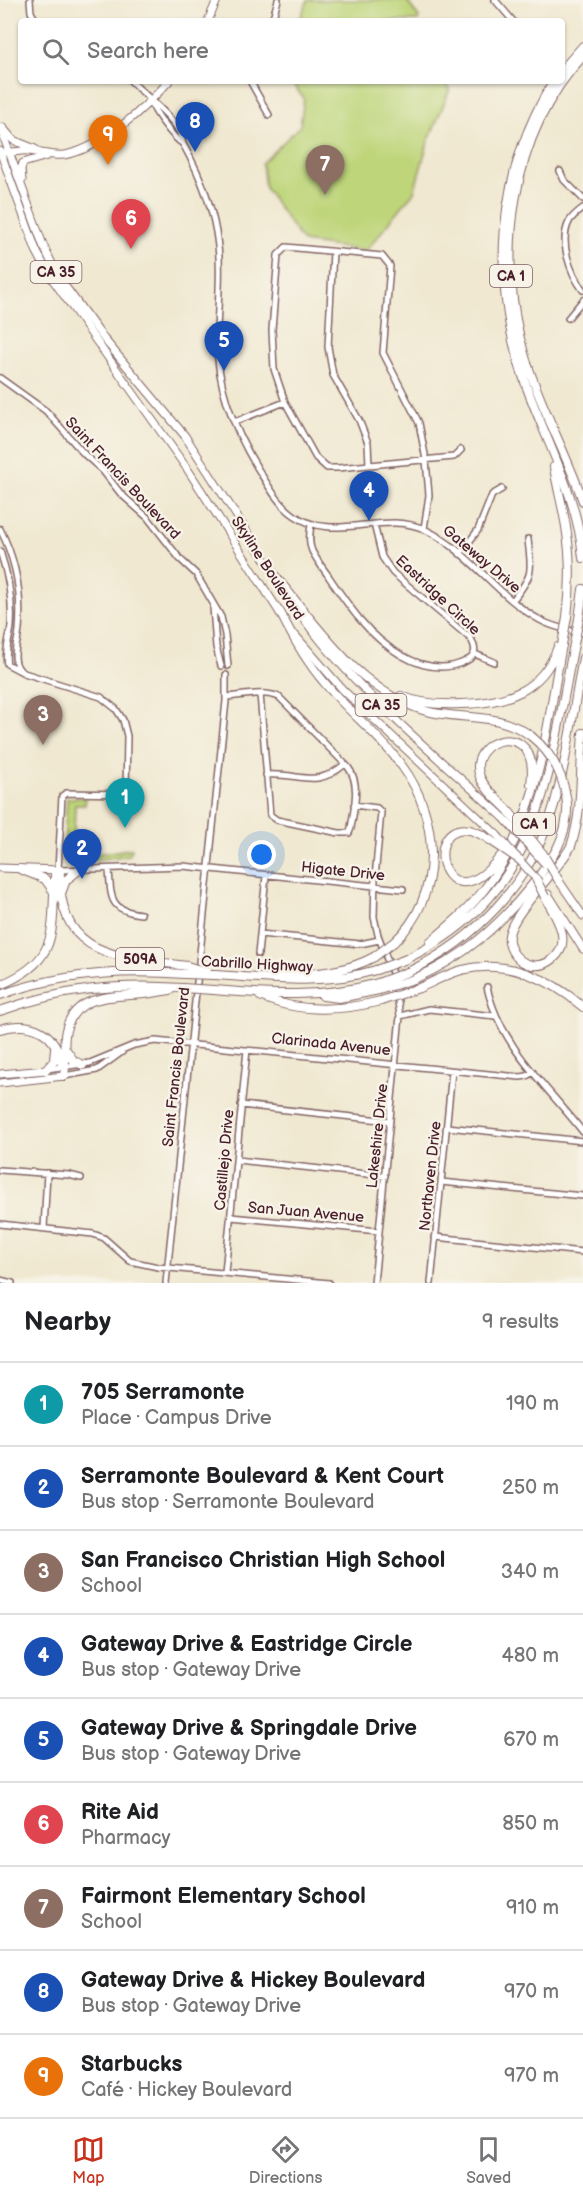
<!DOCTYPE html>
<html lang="en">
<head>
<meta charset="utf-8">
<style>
  :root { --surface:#fff; --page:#f6f6f6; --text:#202124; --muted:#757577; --line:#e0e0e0; --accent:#c8321e }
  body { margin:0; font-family:"Balsamiq Sans",sans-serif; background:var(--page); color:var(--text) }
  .you { position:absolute; left:262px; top:855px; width:21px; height:21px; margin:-15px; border:4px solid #fff; border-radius:50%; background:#1a73e8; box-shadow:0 0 0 9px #1a73e833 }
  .badge { display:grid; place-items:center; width:39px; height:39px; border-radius:50%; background:var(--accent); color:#fff; font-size:20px; font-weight:700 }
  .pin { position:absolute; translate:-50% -50px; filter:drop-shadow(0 2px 3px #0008) }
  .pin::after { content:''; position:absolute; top:32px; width:21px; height:18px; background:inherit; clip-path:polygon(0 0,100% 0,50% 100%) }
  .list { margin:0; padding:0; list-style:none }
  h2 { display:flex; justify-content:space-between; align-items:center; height:78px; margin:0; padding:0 24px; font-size:26px }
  h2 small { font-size:20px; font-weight:400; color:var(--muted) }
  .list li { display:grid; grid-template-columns:39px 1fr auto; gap:18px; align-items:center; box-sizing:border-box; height:84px; padding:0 24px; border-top:2px solid var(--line) }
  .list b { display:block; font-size:22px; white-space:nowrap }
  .list p { margin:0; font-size:20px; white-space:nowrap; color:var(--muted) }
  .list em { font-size:20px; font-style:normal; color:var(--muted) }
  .icon { flex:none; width:33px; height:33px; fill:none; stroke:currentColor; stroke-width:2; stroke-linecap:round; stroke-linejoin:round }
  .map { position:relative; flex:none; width:583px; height:1283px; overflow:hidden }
  .search { position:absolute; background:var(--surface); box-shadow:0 2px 4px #0004; left:18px; right:18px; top:18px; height:66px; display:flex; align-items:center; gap:15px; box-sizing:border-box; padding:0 21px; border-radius:6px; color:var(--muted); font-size:22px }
  .sheet { height:834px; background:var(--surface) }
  nav { display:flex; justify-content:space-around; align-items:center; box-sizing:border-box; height:84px; border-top:2px solid var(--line); background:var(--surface); font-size:16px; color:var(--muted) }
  nav a { display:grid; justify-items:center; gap:3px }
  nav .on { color:var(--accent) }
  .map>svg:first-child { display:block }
  .grass { fill:url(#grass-tufts); stroke:#847a52; stroke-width:1.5 }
  .park { fill:#bed579; stroke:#847a52; stroke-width:1.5 }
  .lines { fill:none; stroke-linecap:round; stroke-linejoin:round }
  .minor-casing { stroke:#846565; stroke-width:8 }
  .major-casing { stroke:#846565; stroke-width:9 }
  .highway-casing { stroke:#846565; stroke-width:10 }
  .minor { stroke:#fff; stroke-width:5 }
  .major { stroke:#fff; stroke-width:7 }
  .highway { stroke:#fff; stroke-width:8 }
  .major-bridge-casing { stroke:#846565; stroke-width:9; stroke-linecap:butt }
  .highway-bridge-casing { stroke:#846565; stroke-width:10; stroke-linecap:butt }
  .major-bridge { stroke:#fff; stroke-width:7 }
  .highway-bridge { stroke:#fff; stroke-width:8 }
  .labels { text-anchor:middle; stroke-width:5; stroke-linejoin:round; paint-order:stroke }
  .shield { fill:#f7f3e8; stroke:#7e5f64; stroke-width:1.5 }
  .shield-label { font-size:14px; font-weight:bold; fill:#4a1f2b }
  .street-label { font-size:15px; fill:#4a1f2b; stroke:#f7f3e8 }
</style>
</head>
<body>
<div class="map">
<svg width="583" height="1283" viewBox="0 0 583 1283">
  <defs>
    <pattern id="grass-tufts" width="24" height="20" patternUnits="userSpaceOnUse" patternTransform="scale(1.5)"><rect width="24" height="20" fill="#bed579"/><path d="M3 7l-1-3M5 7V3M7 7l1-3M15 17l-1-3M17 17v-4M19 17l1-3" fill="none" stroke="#a5b669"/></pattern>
  </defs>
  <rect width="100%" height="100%" fill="#f7f3e8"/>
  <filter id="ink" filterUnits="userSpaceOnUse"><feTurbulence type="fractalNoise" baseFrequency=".0167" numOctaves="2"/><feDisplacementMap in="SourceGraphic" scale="12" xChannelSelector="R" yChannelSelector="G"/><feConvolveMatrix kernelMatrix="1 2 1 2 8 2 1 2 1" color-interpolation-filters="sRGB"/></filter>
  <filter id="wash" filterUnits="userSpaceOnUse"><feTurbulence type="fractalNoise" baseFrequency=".008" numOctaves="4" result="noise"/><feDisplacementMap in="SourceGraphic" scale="24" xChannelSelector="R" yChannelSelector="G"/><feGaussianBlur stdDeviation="1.35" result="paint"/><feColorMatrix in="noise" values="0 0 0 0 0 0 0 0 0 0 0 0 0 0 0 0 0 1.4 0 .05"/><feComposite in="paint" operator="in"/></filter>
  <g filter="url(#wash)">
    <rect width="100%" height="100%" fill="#f0e8d0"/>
    <path class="grass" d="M67,798H85V805H75L73,857L132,849L129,855L83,862L63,860Z"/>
    <path class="park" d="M308,0H406L419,17L418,21H299Z
      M291,81H443L450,89L428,142L414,192L366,251L303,242L265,188L262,163L300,126L304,99Z"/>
  </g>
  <g filter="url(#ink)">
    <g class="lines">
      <g class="minor-casing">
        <path id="minor" d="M30,0L31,12L36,21
          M495,0L513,21
          M272,21L278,0
          M131,81C146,97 181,121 183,144C201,176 214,209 218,246C222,276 217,306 217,337C216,385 233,428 258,469C268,485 278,504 294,515C334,544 384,509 426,530C470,551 497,597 540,620C553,627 568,630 583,633
          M250,81L269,115
          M150,101C155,113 172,137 183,144
          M560,171L564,180L583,199
          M583,208C578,212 572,216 569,222C559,242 570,273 583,290
          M333,252L328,347L333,375L359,420L368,443L369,465
          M568,318L583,300
          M0,378L46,411L85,455L103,471L121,494L148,518L180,559L196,574L221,617L225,635L228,666
          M234,422L285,402
          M311,524C310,533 308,542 312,551C316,559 322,567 327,574C347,604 369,637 401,655C422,667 444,672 466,661C477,656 476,648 471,639L393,573L382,557L374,524
          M0,529C16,560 22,595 19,630C18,642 10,660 20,670
          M424,529L429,495L426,460L419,423L383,353L390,266L382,256L286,247L278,255L272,330L274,369L285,402L316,458L327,468H338L454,457L461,450
          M0,551C8,575 13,601 11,626C10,638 4,653 7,664L24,673L101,697L116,709L123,720L127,736L126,794L66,793L62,796L58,870
          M460,554L478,530L492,495L502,489
          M513,600C535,572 531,572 528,539
          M213,607L216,647L221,666
          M475,654L494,662
          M226,697C243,696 264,690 279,697L348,767C361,784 354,808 351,828L349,833H339L277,820L270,815L260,694
          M266,775C299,772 315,790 345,764
          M354,805L377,808L381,812L375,878L374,917L378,935L395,981L400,1016L374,1283
          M109,869C111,898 109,910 141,914
          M60,870L183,866L403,889
          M260,934L360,944L379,940
          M258,954L266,876
          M487,987C500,1046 547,1086 583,1132
          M400,1016L429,1009L495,1016
          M47,1069L90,1063L134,1045L155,1041L520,1077L527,1076L533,1072
          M64,1076L97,1070L122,1052
          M241,1105L390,1121
          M447,1127L583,1141
          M237,1160L385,1176
          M0,1170L69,1175L81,1178
          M441,1182L583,1196
          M231,1217L379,1231
          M0,1224L93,1234L104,1238L130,1261L158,1267L329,1283
          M44,1228L47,1173
          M435,1237L583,1252
          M225,1272L247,1050
          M0,1280L12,1283
          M166,1283L226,701V675
          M431,1283L452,1071"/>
      </g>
      <g class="major-casing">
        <path id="major" d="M208,21L217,0
          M0,127L43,245L59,278L104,339L185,436L278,580
          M3,128L13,140L35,149
          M0,151L36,250L48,273L188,470L282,616
          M6,152C13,153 21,150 28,151C42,152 56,158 69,154C104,146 146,107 169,81
          M22,180L21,169L23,163L47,156
          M287,595C344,682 428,748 504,818
          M295,635L343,690L497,835
          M0,868L60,870
          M559,881L583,916
          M548,894L583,949
          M0,1074L46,1070
          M0,1083L64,1076"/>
      </g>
      <g class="highway-casing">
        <path id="highway" d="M583,56C510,134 495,258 525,357C540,406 566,452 583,501
          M562,70L583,46
          M554,81C496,173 490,284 526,385C546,441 578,497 583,558
          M554,467C557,487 563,507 566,527C571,557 571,587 567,617
          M275,576C318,626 359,692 426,711C464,721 497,711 531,736
          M280,612C293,638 306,661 324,682C348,712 380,735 402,766C440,817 444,897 394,942
          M579,619L583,589
          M401,696C420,704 440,705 461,704C505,703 541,692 558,647
          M507,809C498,800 485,789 480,777C465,738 541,716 531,784
          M493,842C415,785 434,946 504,852
          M20,869L45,879L54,892
          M60,870C57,959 118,956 187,966
          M62,891L66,880L79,870
          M545,897C555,915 574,942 553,959C547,964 540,966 532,965C518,963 507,949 509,935C512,913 559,870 571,846C583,812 580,769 583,733
          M430,942C449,926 468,910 483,891C539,822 546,730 562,645
          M404,960C542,895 547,781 573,649
          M410,971C476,939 528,885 551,815C567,765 573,709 583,658
          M214,975C269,978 322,986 376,970
          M276,976C309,974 343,974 374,957
          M414,979C463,958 499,926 532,885C552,860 569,836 567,803
          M0,985C61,960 51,931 55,874
          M419,988C433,982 447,974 462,970C506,959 550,978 583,1007
          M214,990C270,995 323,998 378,983
          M0,995C60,973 122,969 185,974
          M260,996C298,1013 341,1011 381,1001
          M323,996L339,998L379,990
          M0,1011C62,989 117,983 182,988
          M0,1029C32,1020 57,1032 62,1066
          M67,1051L74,1061L83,1065
          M46,1070L54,1061L55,1048
          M64,1076C67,1061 62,1045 66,1030C75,993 115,997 144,994C153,993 162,991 171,990"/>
      </g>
      <use href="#minor" class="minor"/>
      <use href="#major" class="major"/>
      <use href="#highway" class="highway"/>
      <g class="major-bridge-casing">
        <path id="major-bridge" d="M504,818L546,865
          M497,835L539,882"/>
      </g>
      <g class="highway-bridge-casing">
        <path id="highway-bridge" d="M562,645L567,617
          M573,649L579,619
          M531,736C552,753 564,776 567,803
          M507,809L543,854L559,881
          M493,842L520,860
          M536,879L545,897
          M374,957L394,942
          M187,966L207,972
          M376,970L404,960
          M185,974L214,975
          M378,983L410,971
          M182,988L214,990
          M379,990L414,979
          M381,1001L419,988"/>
      </g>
      <use href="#major-bridge" class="major-bridge"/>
      <use href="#highway-bridge" class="highway-bridge"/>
    </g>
  </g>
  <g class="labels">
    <g class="shield">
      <rect x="30.5" y="261" width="51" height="22" rx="4.5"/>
      <rect x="490" y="265" width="42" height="22" rx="4.5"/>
      <rect x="355.5" y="694" width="51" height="22" rx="4.5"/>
      <rect x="513" y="813" width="42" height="22" rx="4.5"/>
      <rect x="116" y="948" width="48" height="22" rx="4.5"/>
    </g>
    <g class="shield-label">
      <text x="56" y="277">CA 35</text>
      <text x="511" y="281">CA 1</text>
      <text x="381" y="710">CA 35</text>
      <text x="534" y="829">CA 1</text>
      <text x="140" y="964">509A</text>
    </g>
    <g class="street-label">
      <text transform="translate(123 478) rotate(47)" y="5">Saint Francis Boulevard</text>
      <text transform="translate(482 559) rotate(40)" y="5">Gateway Drive</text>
      <text transform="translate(268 568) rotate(57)" y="5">Skyline Boulevard</text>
      <text transform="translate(438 595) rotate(43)" y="5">Eastridge Circle</text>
      <text transform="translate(343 871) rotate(6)" y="5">Higate Drive</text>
      <text transform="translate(257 964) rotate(3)" y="5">Cabrillo Highway</text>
      <text transform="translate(331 1044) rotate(6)" y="5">Clarinada Avenue</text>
      <text transform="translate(176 1067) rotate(-84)" y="5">Saint Francis Boulevard</text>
      <text transform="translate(377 1136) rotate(-84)" y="5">Lakeshire Drive</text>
      <text transform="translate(224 1160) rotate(-85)" y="5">Castillejo Drive</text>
      <text transform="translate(430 1176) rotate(-84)" y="5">Northaven Drive</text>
      <text transform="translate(306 1212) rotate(5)" y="5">San Juan Avenue</text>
    </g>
  </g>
</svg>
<div class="you"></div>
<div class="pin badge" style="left:125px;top:828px;background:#0f9aa8">1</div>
<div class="pin badge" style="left:82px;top:879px;background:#1a4fb4">2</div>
<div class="pin badge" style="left:43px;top:745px;background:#8d6e63">3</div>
<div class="pin badge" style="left:369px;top:521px;background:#1a4fb4">4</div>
<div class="pin badge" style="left:224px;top:371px;background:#1a4fb4">5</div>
<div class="pin badge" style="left:131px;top:249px;background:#e0444e">6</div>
<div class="pin badge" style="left:325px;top:195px;background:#8d6e63">7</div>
<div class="pin badge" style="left:195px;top:152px;background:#1a4fb4">8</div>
<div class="pin badge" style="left:108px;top:165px;background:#e8710a">9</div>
<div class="search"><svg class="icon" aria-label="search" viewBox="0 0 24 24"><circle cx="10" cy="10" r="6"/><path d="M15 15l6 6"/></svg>Search here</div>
</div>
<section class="sheet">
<h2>Nearby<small>9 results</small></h2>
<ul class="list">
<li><span class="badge" style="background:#0f9aa8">1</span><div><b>705 Serramonte</b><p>Place · Campus Drive</p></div><em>190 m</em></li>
<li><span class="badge" style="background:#1a4fb4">2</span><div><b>Serramonte Boulevard &amp; Kent Court</b><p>Bus stop · Serramonte Boulevard</p></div><em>250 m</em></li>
<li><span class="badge" style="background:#8d6e63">3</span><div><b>San Francisco Christian High School</b><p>School</p></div><em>340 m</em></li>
<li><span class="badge" style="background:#1a4fb4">4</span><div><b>Gateway Drive &amp; Eastridge Circle</b><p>Bus stop · Gateway Drive</p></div><em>480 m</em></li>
<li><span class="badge" style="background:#1a4fb4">5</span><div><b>Gateway Drive &amp; Springdale Drive</b><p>Bus stop · Gateway Drive</p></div><em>670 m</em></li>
<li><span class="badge" style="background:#e0444e">6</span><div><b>Rite Aid</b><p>Pharmacy</p></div><em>850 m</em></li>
<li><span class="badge" style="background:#8d6e63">7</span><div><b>Fairmont Elementary School</b><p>School</p></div><em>910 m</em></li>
<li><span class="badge" style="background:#1a4fb4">8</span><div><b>Gateway Drive &amp; Hickey Boulevard</b><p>Bus stop · Gateway Drive</p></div><em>970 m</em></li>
<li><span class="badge" style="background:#e8710a">9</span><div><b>Starbucks</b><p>Café · Hickey Boulevard</p></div><em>970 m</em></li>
</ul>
</section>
<nav>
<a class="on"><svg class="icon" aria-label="map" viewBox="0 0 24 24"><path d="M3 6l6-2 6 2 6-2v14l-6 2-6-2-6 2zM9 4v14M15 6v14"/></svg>Map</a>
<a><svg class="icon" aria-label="directions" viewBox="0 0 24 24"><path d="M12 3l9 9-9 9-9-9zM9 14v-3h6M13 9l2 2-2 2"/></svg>Directions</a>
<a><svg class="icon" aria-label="saved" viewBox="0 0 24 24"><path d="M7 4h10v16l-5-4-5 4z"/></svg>Saved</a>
</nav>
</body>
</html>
